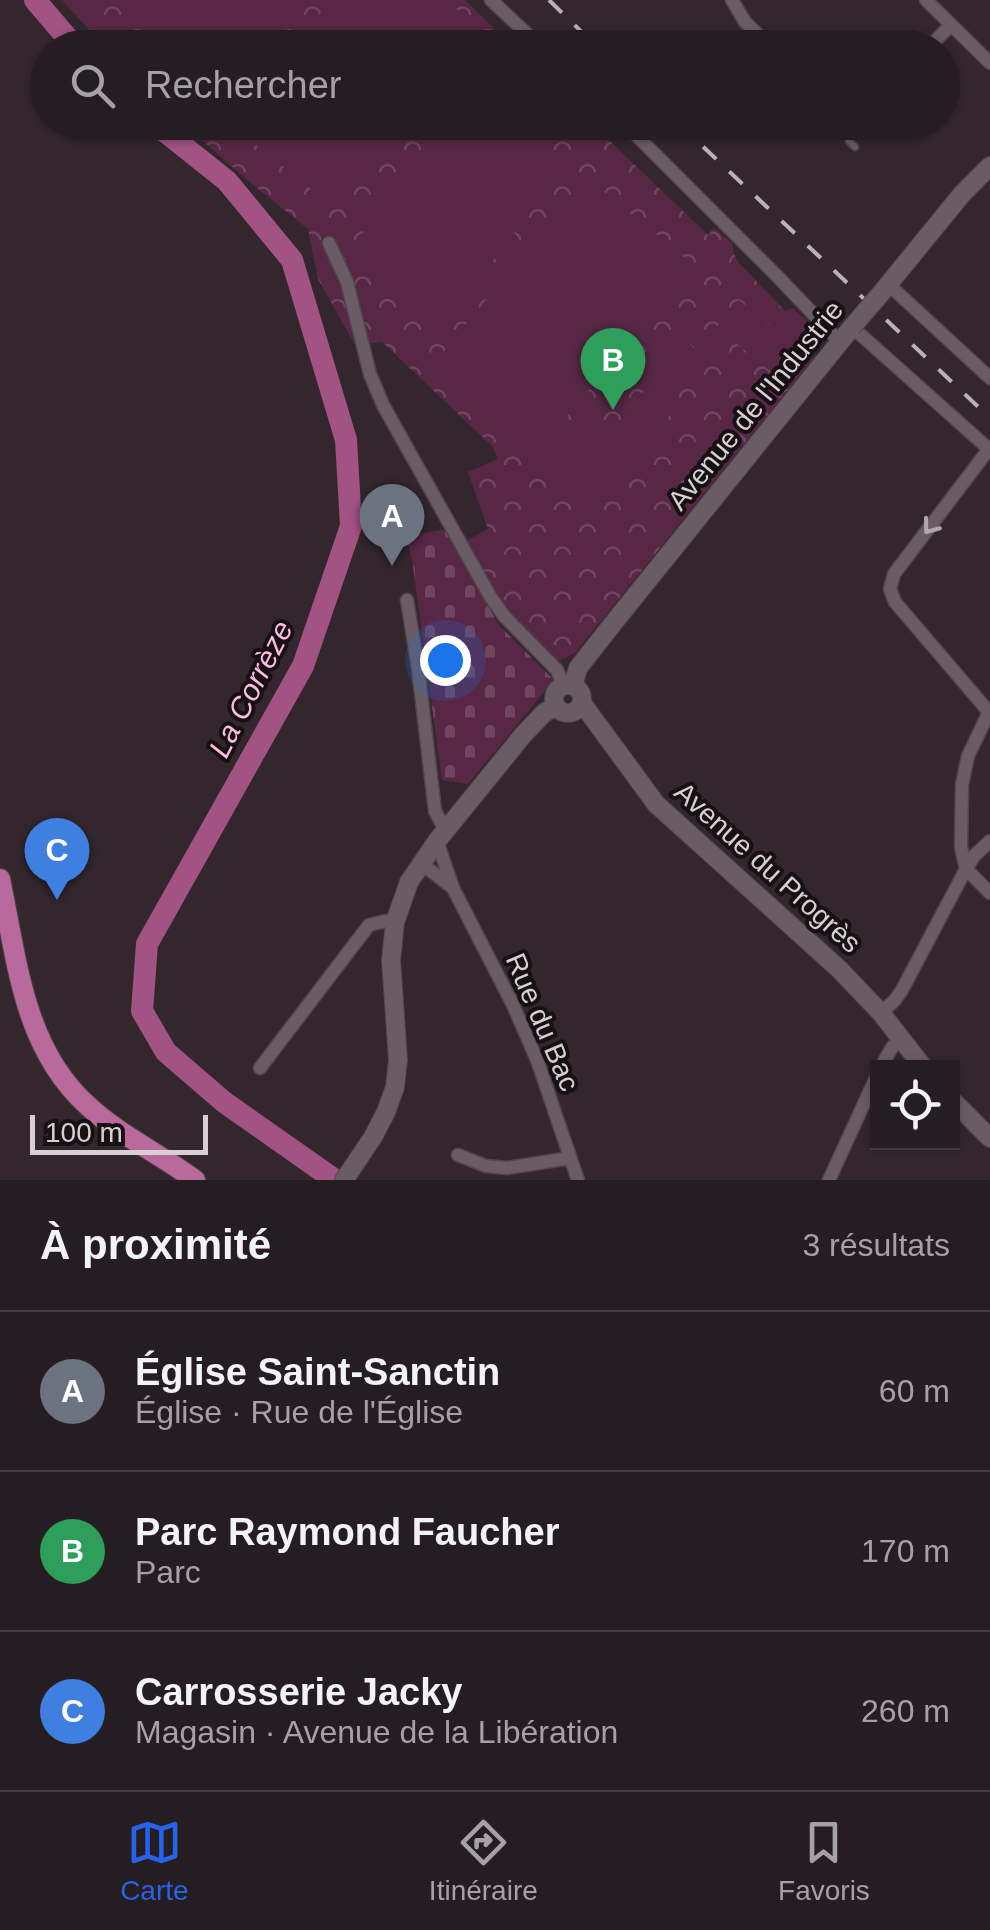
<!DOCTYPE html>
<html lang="fr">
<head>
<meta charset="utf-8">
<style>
  :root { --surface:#261d22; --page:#2e262a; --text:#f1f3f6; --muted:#a4a2a5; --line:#423b40; --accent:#2563eb }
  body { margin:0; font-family:Arial,sans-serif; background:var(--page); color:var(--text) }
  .controls { position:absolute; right:30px; bottom:30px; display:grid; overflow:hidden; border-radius:0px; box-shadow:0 2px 8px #0004 }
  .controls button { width:90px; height:90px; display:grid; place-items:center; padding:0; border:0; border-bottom:2px solid var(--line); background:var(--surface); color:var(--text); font:50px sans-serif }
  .scale { position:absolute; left:30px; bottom:25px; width:178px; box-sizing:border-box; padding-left:10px; border:5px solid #d7cfd3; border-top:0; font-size:28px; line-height:35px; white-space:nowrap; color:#d7cfd3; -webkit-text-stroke:8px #171114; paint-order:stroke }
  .you { position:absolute; left:445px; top:660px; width:35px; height:35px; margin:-25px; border:8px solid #fff; border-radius:50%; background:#1a73e8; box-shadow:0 0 0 15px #1a73e833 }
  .badge { display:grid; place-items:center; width:65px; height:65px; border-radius:50%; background:var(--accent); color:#fff; font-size:32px; font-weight:700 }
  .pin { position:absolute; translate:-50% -82px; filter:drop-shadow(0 2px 5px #0008) }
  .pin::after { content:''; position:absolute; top:52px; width:35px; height:30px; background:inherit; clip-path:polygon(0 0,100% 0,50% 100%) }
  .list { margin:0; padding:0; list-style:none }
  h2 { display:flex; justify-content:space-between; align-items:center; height:130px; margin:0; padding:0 40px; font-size:42px }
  h2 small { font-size:32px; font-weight:400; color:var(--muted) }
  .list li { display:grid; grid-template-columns:65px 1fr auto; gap:30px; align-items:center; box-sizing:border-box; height:160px; padding:0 40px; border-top:2px solid var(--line) }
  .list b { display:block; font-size:38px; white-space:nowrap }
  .list p { margin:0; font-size:32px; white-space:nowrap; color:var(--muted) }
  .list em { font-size:32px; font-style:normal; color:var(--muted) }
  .icon { flex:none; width:55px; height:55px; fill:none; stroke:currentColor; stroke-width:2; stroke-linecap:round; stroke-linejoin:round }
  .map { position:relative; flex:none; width:990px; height:1180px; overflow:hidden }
  .search { position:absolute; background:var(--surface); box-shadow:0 2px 8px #0004; left:30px; right:30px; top:30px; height:110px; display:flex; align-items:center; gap:25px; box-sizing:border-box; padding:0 35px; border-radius:55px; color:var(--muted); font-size:38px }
  .sheet { height:610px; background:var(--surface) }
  nav { display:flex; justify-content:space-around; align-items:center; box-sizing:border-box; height:140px; border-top:2px solid var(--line); background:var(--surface); font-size:28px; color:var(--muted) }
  nav a { display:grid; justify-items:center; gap:5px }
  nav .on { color:var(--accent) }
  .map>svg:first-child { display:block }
  .cemetery { fill:url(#cemetery-stones) }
  .park { fill:url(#park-crowns) }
  .garden { fill:#582746 }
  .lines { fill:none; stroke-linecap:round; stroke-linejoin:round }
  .river { stroke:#a25384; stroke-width:22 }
  .lane-casing { stroke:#4f454b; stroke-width:9 }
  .street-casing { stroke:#4f454b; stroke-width:15 }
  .secondary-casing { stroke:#4f454b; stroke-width:20 }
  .primary-casing { stroke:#4f454b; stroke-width:22 }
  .lane { stroke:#6a5c64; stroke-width:6 }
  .street { stroke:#6a5c64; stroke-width:12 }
  .secondary { stroke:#6a5c64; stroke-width:18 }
  .primary { stroke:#ba699c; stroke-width:20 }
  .rail { stroke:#bab2b6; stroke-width:4; stroke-dasharray:18 18; stroke-linecap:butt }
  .secondary-bridge-casing { stroke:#4f454b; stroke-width:20; stroke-linecap:butt }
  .secondary-bridge { stroke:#6a5c64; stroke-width:18 }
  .oneway { stroke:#b1a7ac }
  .labels { text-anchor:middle; stroke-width:8; stroke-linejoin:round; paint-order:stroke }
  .street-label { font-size:28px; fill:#d7cfd3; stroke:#171114 }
  .water-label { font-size:30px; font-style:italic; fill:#fdbbe1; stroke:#171114 }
</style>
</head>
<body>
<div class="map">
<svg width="990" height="1180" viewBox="0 0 990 1180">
  <defs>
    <pattern id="cemetery-stones" width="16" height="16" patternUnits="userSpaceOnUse" patternTransform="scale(2.5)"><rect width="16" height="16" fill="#582746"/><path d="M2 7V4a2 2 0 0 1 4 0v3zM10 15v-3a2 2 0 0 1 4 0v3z" fill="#6f4560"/></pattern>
    <pattern id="park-crowns" width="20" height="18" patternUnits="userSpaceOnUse" patternTransform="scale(2.5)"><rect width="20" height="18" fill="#582746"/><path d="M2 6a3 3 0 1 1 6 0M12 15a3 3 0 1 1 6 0" fill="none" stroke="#6f4560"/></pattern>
  </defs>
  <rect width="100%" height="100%" fill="#33272d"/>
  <path class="cemetery" d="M448,529L498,624L554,680L468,784L442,780L412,560L406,536Z"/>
  <path class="park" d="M62,0H465L513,47H105Z
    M182,123H591L708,235L714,228L733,244V251L738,262L785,311L793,308L816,330L814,358L574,654L551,664L504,616L461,544L488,529L468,472L498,459L492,446L382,342L355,345L318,279L308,229L251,183Z"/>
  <path class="garden" d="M160,0H311L272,48L180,47L145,19Z
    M331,0H445L474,23L455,47H293Z
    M233,123V122L395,123L330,204L231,125Z
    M452,123H493L560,176L437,330L345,256Z
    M586,177L691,263L538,452L432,366Z
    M739,300L795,346L773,373L717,328Z
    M680,336L700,353L668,392L648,375Z
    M648,386L675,408L594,509L542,468L582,418L607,438Z"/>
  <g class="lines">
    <path class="river" d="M35,0L76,48
      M153,122L227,181L292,260L346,440L351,526L303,666L147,944L142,1011L166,1052L224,1102L335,1180"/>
    <g class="lane-casing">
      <path id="lane" d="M850,122L849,141L855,147"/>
    </g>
    <g class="street-casing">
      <path id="street" d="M491,0L542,48
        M732,0L745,22L772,48
        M926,0L990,63
        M928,48L951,25
        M623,122L778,277L840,342
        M329,243L347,282L370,374L383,405L490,596L504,616L557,670L564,686
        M888,284L990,378
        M852,327L990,450
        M989,449L894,574L890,589L895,602L989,712
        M407,600L418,668L435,811L445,830
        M990,710L968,756L962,785L961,847L966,869L990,893
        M422,864L453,888L437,841
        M453,888L513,1005L537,1060L578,1180
        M881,1013L895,1000L902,990L966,869L974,856L990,841
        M260,1068L369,925L386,921L395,922
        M880,1068L893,1046L901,1040
        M458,1155L486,1166L507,1168L570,1158
        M829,1180L878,1073"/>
    </g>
    <g class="secondary-casing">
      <path id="secondary" d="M883,291L962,194L990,166
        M554 699a14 14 0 1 1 28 0a14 14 0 1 1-28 0Z
        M573,686L578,668L615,621L852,327
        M582,703L656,804L839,969L881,1013L924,1068
        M952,1100L990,1138
        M344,1180L373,1137L386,1112L395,1087L398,1060L391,960L395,922L409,882L437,841L523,735L544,713L556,706"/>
    </g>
    <g class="primary-casing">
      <path id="primary" d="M0,879C17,959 23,1047 87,1105C119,1135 160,1154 195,1180"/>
    </g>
    <use href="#lane" class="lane"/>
    <use href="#street" class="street"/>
    <use href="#secondary" class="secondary"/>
    <use href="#primary" class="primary"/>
    <path class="rail" d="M549,0L598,48
      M677,122L990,418"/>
    <g class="secondary-bridge-casing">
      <path id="secondary-bridge" d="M852,327L883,291"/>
    </g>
    <use href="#secondary-bridge" class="secondary-bridge"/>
  </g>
  <defs><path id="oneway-chevron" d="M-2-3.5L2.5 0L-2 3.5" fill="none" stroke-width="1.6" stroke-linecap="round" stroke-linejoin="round" transform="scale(2.5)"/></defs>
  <use class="oneway" href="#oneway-chevron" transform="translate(930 527) rotate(127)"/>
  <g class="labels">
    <g class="street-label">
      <text transform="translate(755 405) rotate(-51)" y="10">Avenue de l'Industrie</text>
      <text transform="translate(768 867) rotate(42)" y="10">Avenue du Progrès</text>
      <text transform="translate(543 1022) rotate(67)" y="10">Rue du Bac</text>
    </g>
    <g class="water-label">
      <text transform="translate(251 689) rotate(-63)" y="10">La Corrèze</text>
    </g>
  </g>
</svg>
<div class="controls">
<button><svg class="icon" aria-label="locate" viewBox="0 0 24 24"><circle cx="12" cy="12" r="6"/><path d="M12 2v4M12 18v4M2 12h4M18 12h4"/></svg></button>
</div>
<div class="scale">100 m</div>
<div class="you"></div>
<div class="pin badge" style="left:392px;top:566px;background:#6b7280">A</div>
<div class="pin badge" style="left:613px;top:410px;background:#2e9e5b">B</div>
<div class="pin badge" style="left:57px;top:900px;background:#3f7fe0">C</div>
<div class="search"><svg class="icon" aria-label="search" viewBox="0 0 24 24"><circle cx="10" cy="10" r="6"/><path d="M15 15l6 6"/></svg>Rechercher</div>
</div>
<section class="sheet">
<h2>À proximité<small>3 résultats</small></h2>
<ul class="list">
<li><span class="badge" style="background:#6b7280">A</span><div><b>Église Saint-Sanctin</b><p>Église · Rue de l'Église</p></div><em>60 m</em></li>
<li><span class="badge" style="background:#2e9e5b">B</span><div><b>Parc Raymond Faucher</b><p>Parc</p></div><em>170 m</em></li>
<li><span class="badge" style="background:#3f7fe0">C</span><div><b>Carrosserie Jacky</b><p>Magasin · Avenue de la Libération</p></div><em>260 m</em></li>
</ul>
</section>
<nav>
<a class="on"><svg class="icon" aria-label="map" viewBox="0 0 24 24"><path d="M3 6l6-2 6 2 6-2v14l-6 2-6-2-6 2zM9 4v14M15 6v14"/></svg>Carte</a>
<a><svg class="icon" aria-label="directions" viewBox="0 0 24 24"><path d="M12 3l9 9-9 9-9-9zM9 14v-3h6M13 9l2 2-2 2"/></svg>Itinéraire</a>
<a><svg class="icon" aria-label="saved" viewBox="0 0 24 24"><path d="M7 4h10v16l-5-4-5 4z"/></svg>Favoris</a>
</nav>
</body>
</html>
